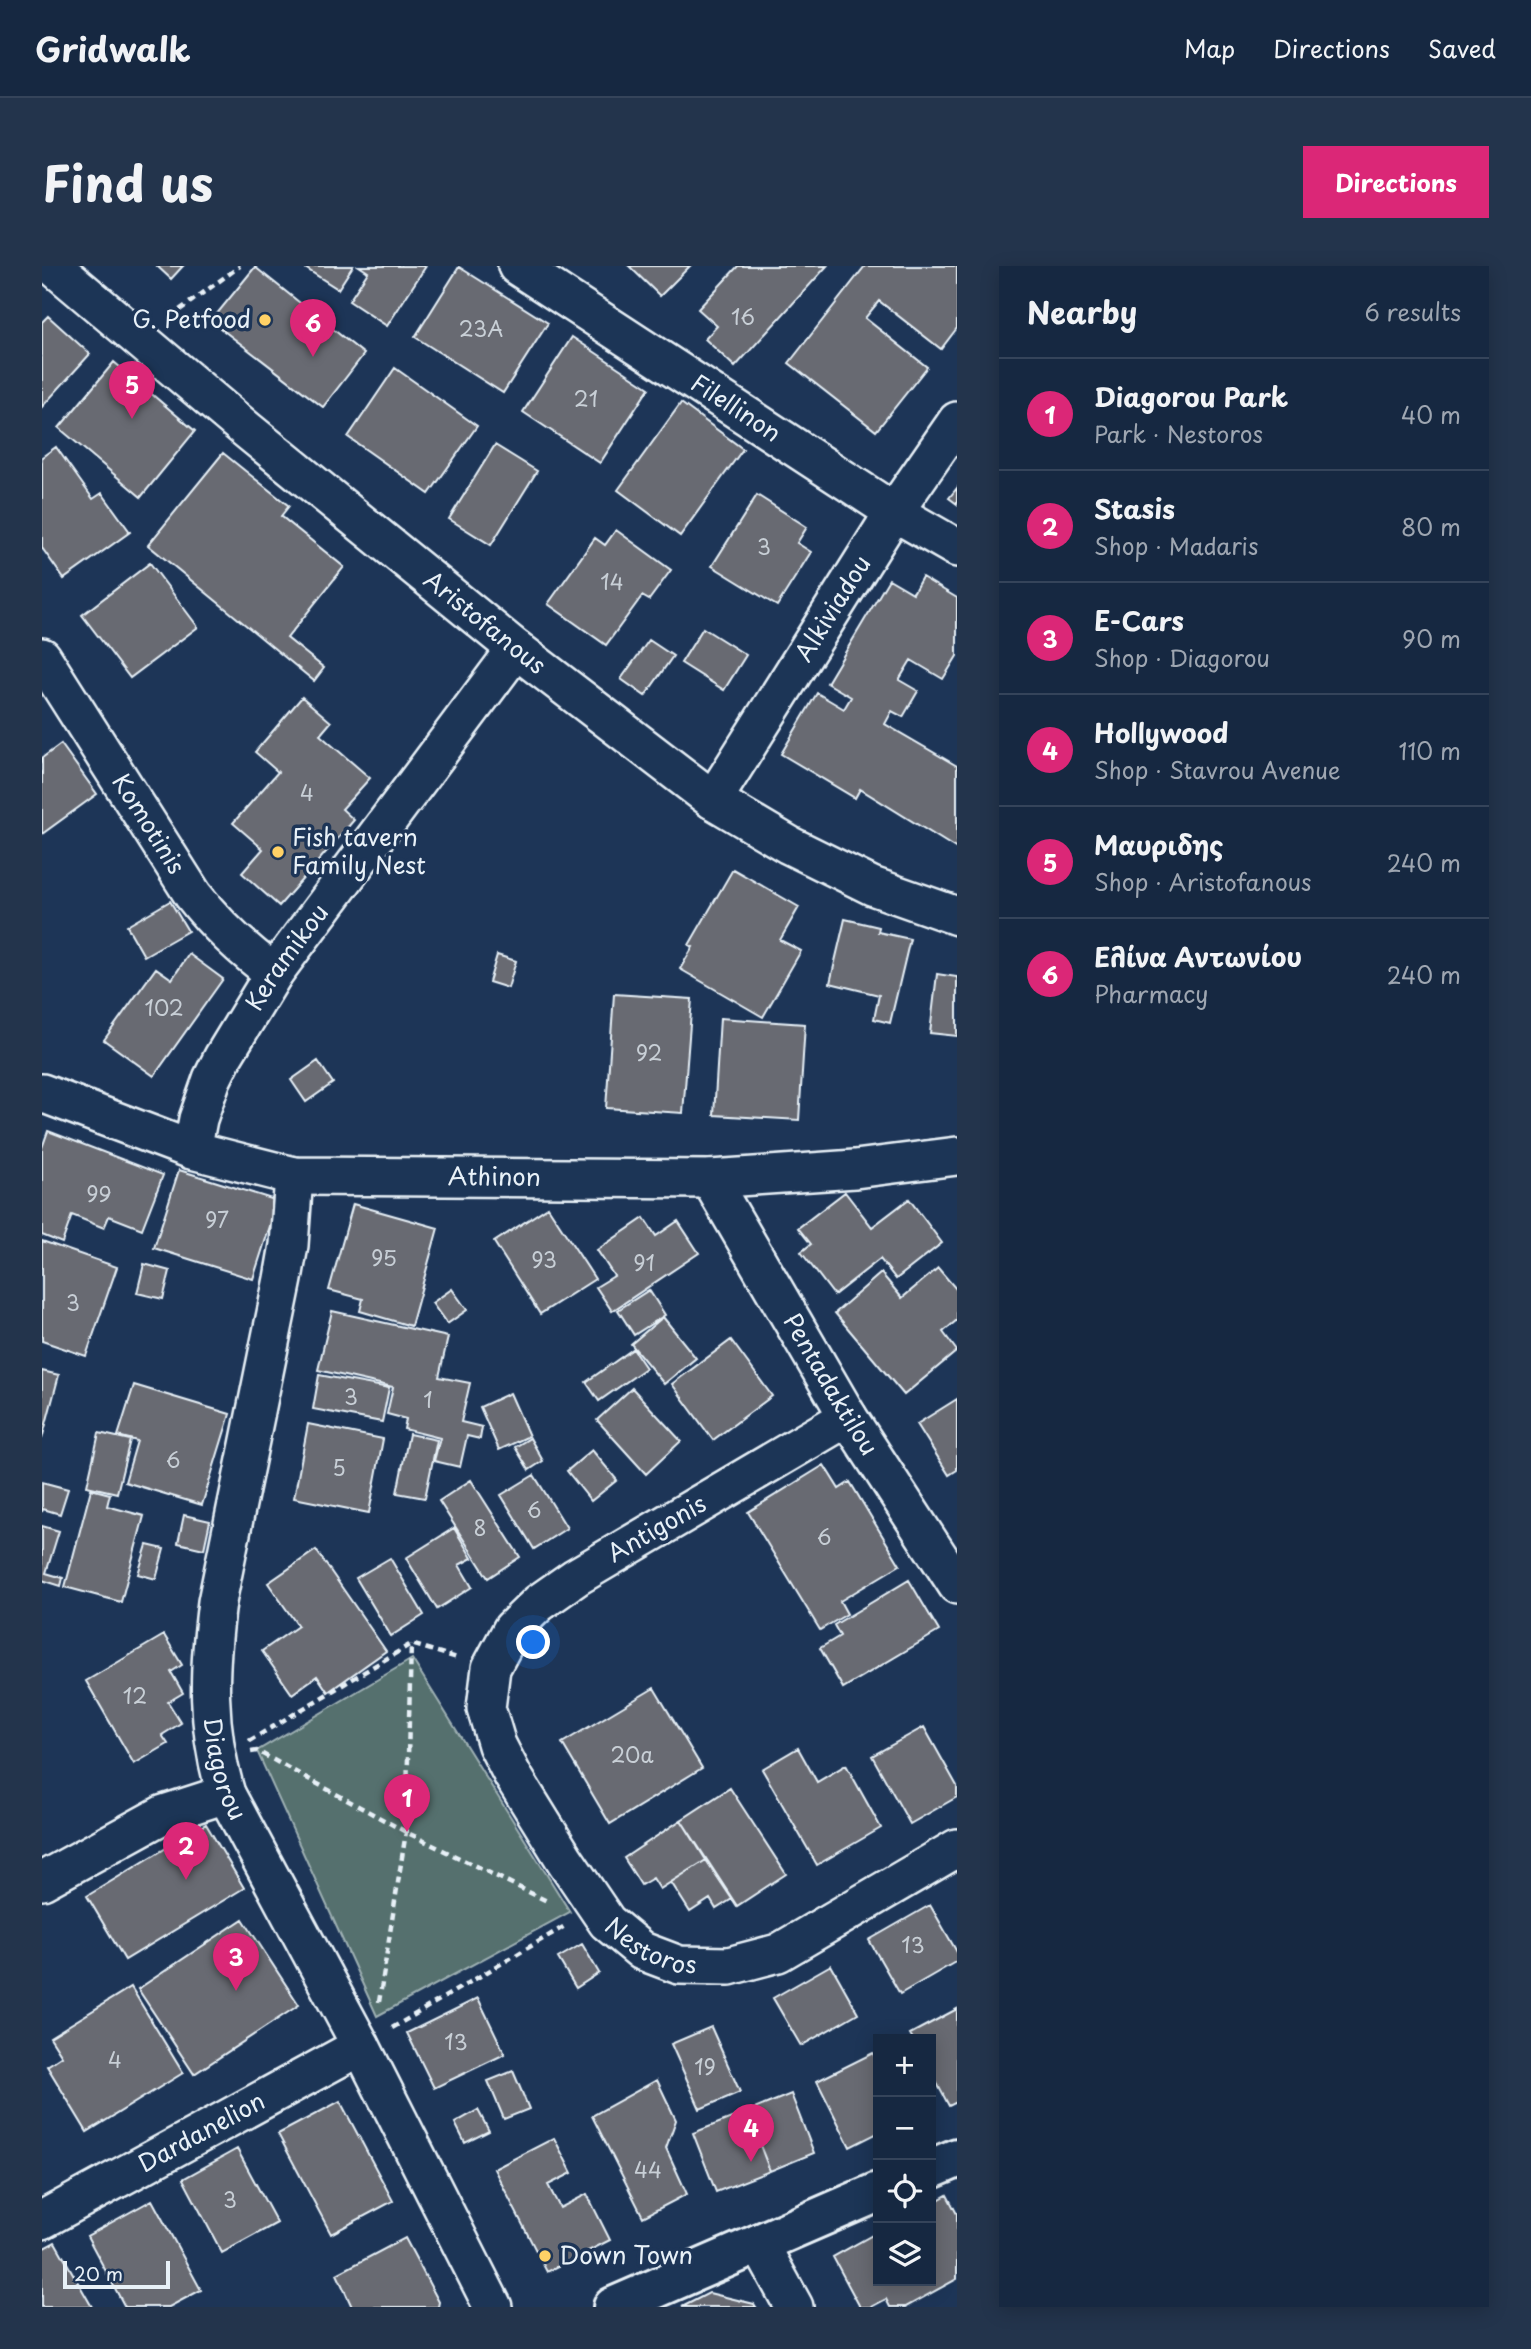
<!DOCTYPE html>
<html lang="en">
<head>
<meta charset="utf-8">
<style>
  :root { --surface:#162841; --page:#23344c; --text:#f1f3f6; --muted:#9ea6b1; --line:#35445a; --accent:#db2777 }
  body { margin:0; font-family:"Playpen Sans",sans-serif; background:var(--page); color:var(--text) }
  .controls { position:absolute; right:21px; bottom:21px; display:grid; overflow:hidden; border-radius:0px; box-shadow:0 4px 18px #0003 }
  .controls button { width:63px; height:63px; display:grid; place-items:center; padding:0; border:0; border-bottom:2px solid var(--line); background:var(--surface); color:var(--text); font:35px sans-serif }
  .scale { position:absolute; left:21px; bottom:18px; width:107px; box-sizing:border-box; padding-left:7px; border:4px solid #e8f1f8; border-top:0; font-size:19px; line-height:24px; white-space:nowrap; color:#e8f1f8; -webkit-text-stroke:5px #1d3557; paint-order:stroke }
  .you { position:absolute; left:492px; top:1377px; width:24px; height:24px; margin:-18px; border:5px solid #fff; border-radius:50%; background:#1a73e8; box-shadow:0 0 0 10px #1a73e833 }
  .badge { display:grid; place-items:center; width:46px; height:46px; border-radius:50%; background:var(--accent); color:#fff; font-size:23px; font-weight:700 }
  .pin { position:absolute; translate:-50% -58px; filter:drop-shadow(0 2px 4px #0008) }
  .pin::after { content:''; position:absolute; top:37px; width:24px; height:21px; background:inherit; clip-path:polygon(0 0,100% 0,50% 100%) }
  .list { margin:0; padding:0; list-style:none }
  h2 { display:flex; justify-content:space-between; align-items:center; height:91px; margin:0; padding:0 28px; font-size:30px }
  h2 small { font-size:23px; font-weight:400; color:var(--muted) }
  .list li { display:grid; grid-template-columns:46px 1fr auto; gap:21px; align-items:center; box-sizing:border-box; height:112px; padding:0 28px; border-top:2px solid var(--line) }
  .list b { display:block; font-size:26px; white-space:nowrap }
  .list p { margin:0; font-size:23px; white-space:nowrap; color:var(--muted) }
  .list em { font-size:23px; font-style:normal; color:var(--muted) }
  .icon { flex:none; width:38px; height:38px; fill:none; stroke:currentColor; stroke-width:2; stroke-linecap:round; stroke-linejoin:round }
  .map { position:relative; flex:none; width:915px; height:2041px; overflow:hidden; border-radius:0px }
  header { display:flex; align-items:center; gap:42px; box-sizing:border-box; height:98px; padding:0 35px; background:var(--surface); border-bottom:2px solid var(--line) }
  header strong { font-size:33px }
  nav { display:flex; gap:38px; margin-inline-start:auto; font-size:24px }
  .intro { display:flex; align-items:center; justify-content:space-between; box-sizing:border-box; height:168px; padding:0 42px }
  h1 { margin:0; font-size:49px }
  .button { padding:18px 32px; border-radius:0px; background:var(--accent); color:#fff; font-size:24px; font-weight:700 }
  main { display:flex; gap:42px; padding:0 42px }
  aside { flex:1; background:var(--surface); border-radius:0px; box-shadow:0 4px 18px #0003 }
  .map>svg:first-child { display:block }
  .green { fill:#54706e; stroke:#9eb0b3; stroke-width:2 }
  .building { fill:#686a72; stroke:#e8f1f8; stroke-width:2 }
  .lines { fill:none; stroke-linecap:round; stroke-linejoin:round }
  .minor-casing { stroke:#e8f1f8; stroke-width:42 }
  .major-casing { stroke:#e8f1f8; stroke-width:44 }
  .path { stroke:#e8f1f8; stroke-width:4.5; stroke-dasharray:7 5; stroke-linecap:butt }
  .minor { stroke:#1d3557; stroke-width:37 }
  .major { stroke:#1d3557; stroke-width:38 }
  .poi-dot { fill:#ffd166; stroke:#1d3557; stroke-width:2.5 }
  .labels { text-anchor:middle; stroke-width:7; stroke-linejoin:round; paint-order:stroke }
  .number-label { font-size:21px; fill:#c8cfd6 }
  .poi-label { font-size:24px; fill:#e8f1f8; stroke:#1d3557; text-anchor:start }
  .street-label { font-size:24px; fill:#e8f1f8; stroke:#1d3557 }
</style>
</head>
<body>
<header>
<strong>Gridwalk</strong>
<nav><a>Map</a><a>Directions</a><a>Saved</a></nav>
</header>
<div class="intro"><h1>Find us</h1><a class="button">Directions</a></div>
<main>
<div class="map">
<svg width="915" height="2041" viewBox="0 0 915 2041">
  <rect width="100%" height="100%" fill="#1d3557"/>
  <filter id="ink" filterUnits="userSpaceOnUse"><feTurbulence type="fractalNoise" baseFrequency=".0143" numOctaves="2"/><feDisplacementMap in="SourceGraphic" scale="14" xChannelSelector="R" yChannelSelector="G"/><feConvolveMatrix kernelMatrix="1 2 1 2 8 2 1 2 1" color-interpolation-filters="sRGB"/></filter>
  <g filter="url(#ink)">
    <path class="green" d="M370,1393L528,1646L335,1750L215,1485Z"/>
    <path class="building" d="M115,0H141L129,13Z
      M260,0H311L296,23Z
      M317,0H384L345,60L307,35L326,6Z
      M587,0H648L618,30Z
      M696,0H785L693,101L663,73L675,60L656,43Z
      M823,0H915V62L899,83L837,35L823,52L885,101L834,165L747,97Z
      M213,1L322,88L281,141L169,55Z
      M417,1L506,57L461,127L373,71Z
      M6,50L48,88L0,141V56Z
      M530,71L607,122L558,197L481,146Z
      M72,96L153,165L99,231L17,162Z
      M353,102L435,160L387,228L306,171Z
      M639,137L701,183L638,270L576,224Z
      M453,179L495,205L449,279L407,253Z
      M14,181L51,233L60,227L88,266L22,313L0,282V191Z
      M181,187L247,240L239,250L302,301L245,372L282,402L272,415L106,279Z
      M915,222V238L907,232Z
      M715,229L765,261L755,277L769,286L735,340L670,300Z
      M574,264L629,304L607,334L600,330L564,379L506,338L553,272L563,279Z
      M108,297L156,361L88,412L40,349Z
      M880,311L915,332V390L901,413L869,394L857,414L876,425L861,451L850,445L843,458L915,500V583L818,523L813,532L739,488L775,427L802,443L809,431L785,417L847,313L871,327Z
      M661,362L704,389L682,424L639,397Z
      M607,374L631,390L603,430L579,413Z
      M260,431L289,456L278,469L328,512L300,543L312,554L237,640L200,607L221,583L191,557L236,506L213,486Z
      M19,478L55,528L0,568V492Z
      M691,603L757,641L738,674L759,685L721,751L638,703L651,681L647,679Z
      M128,635L146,665L102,690L85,660Z
      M803,653L837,661L836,666L868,673L848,757L832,753L837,729L788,717Z
      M147,688L181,713L112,810L62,774L114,702L130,713Z
      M455,689L474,695L466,722L447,716Z
      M895,708L915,711V770L888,767Z
      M572,728L650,733L641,847L564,842Z
      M678,752L763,758L757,854L672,849Z
      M276,795L291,817L264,836L249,814Z
      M6,865L121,909L100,963L67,950L62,962L30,949L20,977L0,969V882Z
      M137,904L236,935L211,1013L112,982Z
      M803,926L830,961L867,933L900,977L854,1013L838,993L792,1029L759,986L769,978L756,962Z
      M311,938L396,962L369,1060L318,1045L321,1033L287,1024Z
      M506,941L553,1013L498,1048L452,976Z
      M602,952L614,970L636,955L657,987L570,1045L554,1021L572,1010L555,984Z
      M0,975L75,1001L44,1090L0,1075Z
      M102,998L128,1005L121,1033L95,1027Z
      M896,1002L915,1024V1054L901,1066L915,1085L862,1129L793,1047L839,1007L860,1032Z
      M410,1023L425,1044L405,1058L390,1037Z
      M607,1024L623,1049L592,1069L576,1044Z
      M290,1045L406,1071L397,1111L428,1117L419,1156L440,1161L438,1173L425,1170L418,1201L392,1195L398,1172L362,1163L364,1153L345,1148L351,1121L276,1104Z
      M621,1051L654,1092L622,1118L589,1078Z
      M689,1074L730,1130L671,1174L630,1118Z
      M591,1083L604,1102L557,1135L544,1116Z
      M0,1105L17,1109L0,1173Z
      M277,1109L347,1122L340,1156L271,1143Z
      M92,1119L188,1148L160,1239L83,1216L95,1175L76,1170Z
      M590,1122L639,1175L604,1208L555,1154Z
      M468,1127L487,1170L457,1184L438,1141Z
      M915,1133V1204L907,1209L875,1158Z
      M266,1158L341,1173L327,1247L252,1232Z
      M57,1167L88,1174L75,1227L45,1220Z
      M367,1168L395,1174L383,1232L355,1227Z
      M488,1172L501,1195L487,1204L473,1181Z
      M550,1184L575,1214L549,1235L525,1205Z
      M782,1199L797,1223L808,1216L858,1299L798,1335L805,1348L778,1364L706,1246Z
      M492,1209L525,1262L492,1283L459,1229Z
      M429,1214L478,1291L446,1312L397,1235Z
      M0,1216L26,1223L18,1248L1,1243L0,1246Z
      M49,1223L68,1228L65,1240L102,1250L79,1336L23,1321Z
      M142,1249L168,1255L162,1283L136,1277Z
      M0,1260L17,1265L4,1307L21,1312L19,1320L0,1314Z
      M412,1262L430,1292L417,1299L430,1321L395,1343L364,1292Z
      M105,1279L122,1283L114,1313L96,1308Z
      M274,1284L344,1385L286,1426L275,1410L250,1428L220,1385L256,1360L226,1317Z
      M348,1292L382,1349L349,1370L314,1312Z
      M867,1314L897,1365L801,1422L778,1382L798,1370L792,1359Z
      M122,1369L140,1399L129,1406L141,1427L126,1436L139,1457L120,1469L126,1478L92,1498L44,1415Z
      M612,1422L660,1502L568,1558L520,1477Z
      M882,1461L915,1520V1531L868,1558L830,1490Z
      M756,1482L775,1516L804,1499L839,1562L775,1599L720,1503Z
      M688,1522L744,1608L695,1640L639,1554Z
      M639,1554L664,1594L618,1623L611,1612L599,1619L582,1592Z
      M164,1558L202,1622L83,1694L45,1630Z
      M664,1594L690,1633L674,1643L668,1633L648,1646L629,1616Z
      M888,1639L915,1686V1695L858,1728L827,1674Z
      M201,1653L257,1739L152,1808L96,1723Z
      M540,1678L557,1707L534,1722L516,1692Z
      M789,1699L816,1747L759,1780L731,1732Z
      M89,1721L141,1807L45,1866L5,1800L20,1790L8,1771Z
      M436,1732L463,1788L392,1822L365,1767Z
      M915,1743V1836L907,1840L889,1806V1773H871L868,1768Z
      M669,1761L698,1826L658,1843L629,1778Z
      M831,1787L836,1797V1867L808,1881L775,1815Z
      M471,1805L487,1843L462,1853L446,1815Z
      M615,1814L634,1854L624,1882L645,1928L601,1951L550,1850Z
      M749,1828L772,1887L728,1905L705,1846Z
      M298,1835L351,1935L289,1968L236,1868Z
      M436,1844L447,1865L423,1877L413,1857Z
      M705,1846L728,1905L674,1926L651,1867Z
      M512,1872L530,1907L506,1919L518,1942L545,1928L568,1974L505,2006L452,1903Z
      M195,1883L235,1957L180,1987L141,1913Z
      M905,1929L915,1948V2013L864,2041H848L844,2033L829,2041H818L791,1991L836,1966V2015H889V1938Z
      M110,1934L159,2024L127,2041H83L45,1970Z
      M363,1972L397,2036L396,2041H310L295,2008Z
      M13,1976L50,2041H0V1983Z
      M667,2027L712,2038L714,2041H640Z"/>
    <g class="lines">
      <g class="minor-casing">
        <g id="minor">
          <path id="s1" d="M11,0L205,164L474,383L671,534L747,579L830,620L915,650"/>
          <path id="s2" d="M475,0L852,246L915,282"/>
          <path id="s3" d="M0,391L151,629C175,660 201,684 232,707"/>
          <path id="s4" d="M671,534L852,246L915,155"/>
          <path id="s5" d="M0,827L150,884L252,910L668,913L813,903L915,890"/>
          <path id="s6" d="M150,884L156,853L170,813L181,791L232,707L474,383"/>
          <path id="s7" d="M252,910L247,979L241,1013L175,1336C166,1406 164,1459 184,1528L319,1780L451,2041"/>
          <path id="s8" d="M668,913L806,1151L915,1319"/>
          <path id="s9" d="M806,1151L534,1311L497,1337L470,1363L449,1402L444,1442L455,1479L471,1510L523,1594L565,1656L600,1685L637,1699L687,1700L736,1687L915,1582"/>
          <path d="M0,1615L122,1548L184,1528"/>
          <path id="s10" d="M0,1954L319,1780"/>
          <path d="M717,1977L752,2041"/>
        </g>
      </g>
      <g class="major-casing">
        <path id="major" d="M889,1903L915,1892
          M571,2041L836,1926"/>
      </g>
      <path class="path" d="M128,51L198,0
        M207,1475L369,1378L415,1392
        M209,1486L215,1485L364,1566L507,1636
        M337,1736L364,1566L369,1378
        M350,1762L523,1660"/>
      <use href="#minor" class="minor"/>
      <use href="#major" class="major"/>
    </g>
  </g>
  <g class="poi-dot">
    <circle cx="223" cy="54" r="7"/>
    <circle cx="236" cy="586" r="7"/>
    <circle cx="503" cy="1990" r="7"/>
  </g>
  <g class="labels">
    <g class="number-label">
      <text x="701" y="59">16</text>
      <text x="439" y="71">23Α</text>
      <text x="544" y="141">21</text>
      <text x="722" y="289">3</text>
      <text x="570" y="324">14</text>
      <text x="265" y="535">4</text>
      <text x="122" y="750">102</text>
      <text x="607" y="795">92</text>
      <text x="57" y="936">99</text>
      <text x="175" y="962">97</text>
      <text x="342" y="1000">95</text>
      <text x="502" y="1002">93</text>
      <text x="602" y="1005">91</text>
      <text x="31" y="1045">3</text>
      <text x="309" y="1139">3</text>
      <text x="386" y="1142">1</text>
      <text x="131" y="1202">6</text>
      <text x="297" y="1210">5</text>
      <text x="492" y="1252">6</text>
      <text x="438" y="1270">8</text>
      <text x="782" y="1279">6</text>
      <text x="93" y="1438">12</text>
      <text x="590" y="1497">20a</text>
      <text x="871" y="1687">13</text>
      <text x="414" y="1784">13</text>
      <text x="73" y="1802">4</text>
      <text x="663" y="1809">19</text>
      <text x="606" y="1912">44</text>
      <text x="188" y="1942">3</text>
    </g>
    <g class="poi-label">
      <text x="209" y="62" text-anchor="end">G. Petfood</text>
      <text x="250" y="580">Fish tavern<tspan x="250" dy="28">Family Nest</tspan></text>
      <text x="517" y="1998">Down Town</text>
    </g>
    <g class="street-label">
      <text dy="8" stroke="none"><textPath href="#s2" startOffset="261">Filellinon</textPath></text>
      <text dy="8" stroke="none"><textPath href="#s4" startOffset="226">Alkiviadou</textPath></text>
      <text dy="8" stroke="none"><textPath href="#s1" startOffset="560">Aristofanous</textPath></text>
      <text dy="8" stroke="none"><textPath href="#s3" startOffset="198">Komotinis</textPath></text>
      <text dy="8" stroke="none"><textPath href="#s6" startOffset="217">Keramikou</textPath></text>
      <text dy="8" stroke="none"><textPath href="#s5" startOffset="466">Athinon</textPath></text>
      <text dy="8" stroke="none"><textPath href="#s8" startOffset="238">Pentadaktilou</textPath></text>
      <text transform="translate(615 1263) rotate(-30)" y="8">Antigonis</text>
      <text dy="8" stroke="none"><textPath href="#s7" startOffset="602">Diagorou</textPath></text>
      <text dy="8" stroke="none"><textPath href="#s9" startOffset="782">Nestoros</textPath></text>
      <text dy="8" stroke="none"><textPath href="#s10" startOffset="182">Dardanelion</textPath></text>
    </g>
  </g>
</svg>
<div class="controls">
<button>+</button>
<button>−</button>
<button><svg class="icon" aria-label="locate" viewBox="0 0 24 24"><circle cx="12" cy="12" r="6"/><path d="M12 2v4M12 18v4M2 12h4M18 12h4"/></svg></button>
<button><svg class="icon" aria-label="layers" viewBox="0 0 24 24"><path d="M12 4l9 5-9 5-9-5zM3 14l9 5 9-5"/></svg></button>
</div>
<div class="scale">20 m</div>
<div class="you"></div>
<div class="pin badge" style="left:365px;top:1566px">1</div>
<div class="pin badge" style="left:144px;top:1614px">2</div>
<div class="pin badge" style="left:194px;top:1725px">3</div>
<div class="pin badge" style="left:709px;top:1896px">4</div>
<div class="pin badge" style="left:90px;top:153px">5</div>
<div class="pin badge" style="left:271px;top:91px">6</div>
</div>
<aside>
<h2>Nearby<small>6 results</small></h2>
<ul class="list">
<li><span class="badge">1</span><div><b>Diagorou Park</b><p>Park · Nestoros</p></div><em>40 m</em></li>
<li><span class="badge">2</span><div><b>Stasis</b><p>Shop · Madaris</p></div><em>80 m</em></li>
<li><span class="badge">3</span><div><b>E-Cars</b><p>Shop · Diagorou</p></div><em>90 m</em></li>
<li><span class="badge">4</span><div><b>Hollywood</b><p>Shop · Stavrou Avenue</p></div><em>110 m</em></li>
<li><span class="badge">5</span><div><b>Μαυριδης</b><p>Shop · Aristofanous</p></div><em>240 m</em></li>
<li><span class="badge">6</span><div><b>Ελίνα Αντωνίου</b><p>Pharmacy</p></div><em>240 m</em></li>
</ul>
</aside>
</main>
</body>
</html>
